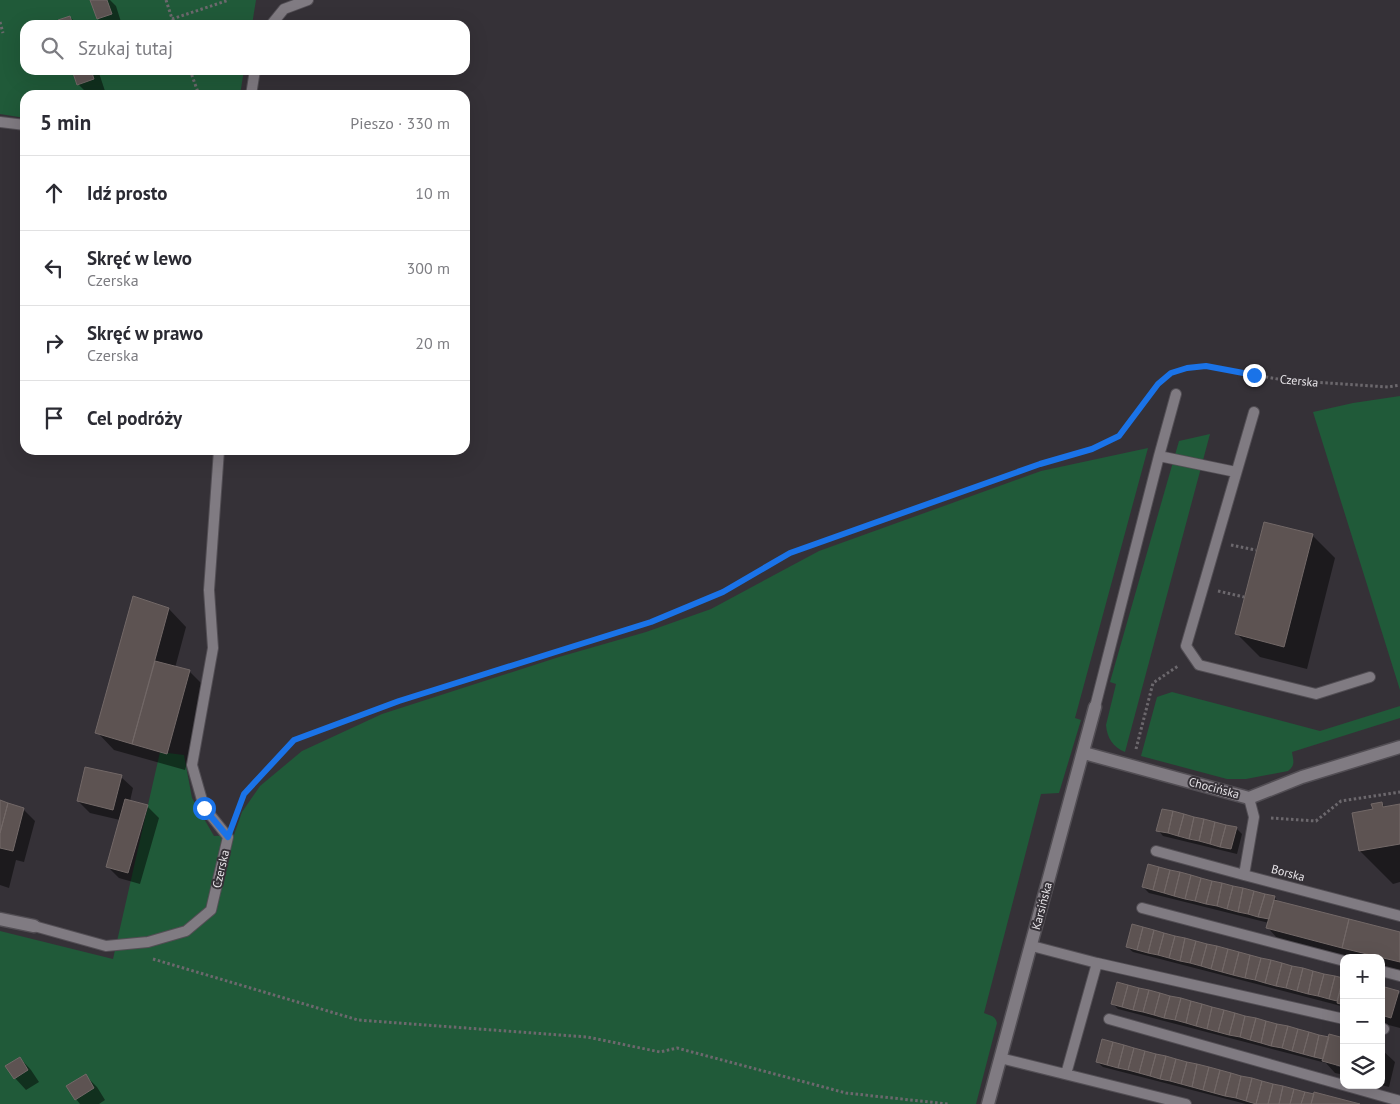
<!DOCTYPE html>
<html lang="pl">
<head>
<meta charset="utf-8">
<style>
  :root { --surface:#fff; --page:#f7f7f7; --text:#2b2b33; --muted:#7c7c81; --line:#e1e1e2 }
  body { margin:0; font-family:"PT Sans",sans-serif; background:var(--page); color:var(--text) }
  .controls { position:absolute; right:15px; bottom:15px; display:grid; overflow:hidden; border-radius:10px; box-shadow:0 5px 20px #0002 }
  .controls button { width:45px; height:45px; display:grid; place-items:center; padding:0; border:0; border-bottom:1px solid var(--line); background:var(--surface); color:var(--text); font:25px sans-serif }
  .stop { position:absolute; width:15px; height:15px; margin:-11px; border:4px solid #1a73e8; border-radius:50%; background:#fff }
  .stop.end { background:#1a73e8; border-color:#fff; box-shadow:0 1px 5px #0008 }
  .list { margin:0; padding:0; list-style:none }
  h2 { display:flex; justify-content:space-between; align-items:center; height:65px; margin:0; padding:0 20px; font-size:21px }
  h2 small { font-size:16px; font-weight:400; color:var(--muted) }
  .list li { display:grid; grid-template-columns:32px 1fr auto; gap:15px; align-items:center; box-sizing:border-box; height:75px; padding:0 20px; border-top:1px solid var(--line) }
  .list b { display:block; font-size:19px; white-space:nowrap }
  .list p { margin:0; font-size:16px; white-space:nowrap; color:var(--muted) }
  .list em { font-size:16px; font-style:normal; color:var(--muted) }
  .icon { flex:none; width:28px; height:28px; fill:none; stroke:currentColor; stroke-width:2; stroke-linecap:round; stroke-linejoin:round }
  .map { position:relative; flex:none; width:1400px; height:1104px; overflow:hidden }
  .search { position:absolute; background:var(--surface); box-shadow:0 5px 20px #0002; left:20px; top:20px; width:450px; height:55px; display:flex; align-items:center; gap:12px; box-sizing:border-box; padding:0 18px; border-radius:15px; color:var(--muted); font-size:19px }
  .panel { position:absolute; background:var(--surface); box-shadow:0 5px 20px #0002; left:20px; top:90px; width:450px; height:365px; border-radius:15px }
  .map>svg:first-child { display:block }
  .green { fill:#205a39 }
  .shadow { fill:#0007 }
  .building { fill:#5d5352; stroke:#726867 }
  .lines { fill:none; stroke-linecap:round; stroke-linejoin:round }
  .service-casing { stroke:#524e54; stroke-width:12 }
  .minor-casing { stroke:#524e54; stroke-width:15 }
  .path { stroke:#6c686d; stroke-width:3; stroke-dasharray:2.5 2.5; stroke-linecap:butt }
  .service { stroke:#807b82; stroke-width:10 }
  .minor { stroke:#807b82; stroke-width:12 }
  .route { stroke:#1a73e8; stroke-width:6 }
  .labels { text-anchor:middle; stroke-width:4; stroke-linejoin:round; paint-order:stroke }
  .street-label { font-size:12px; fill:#e9e6ea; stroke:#353137 }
</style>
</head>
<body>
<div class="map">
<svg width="1400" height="1104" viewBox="0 0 1400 1104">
  <rect width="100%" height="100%" fill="#353137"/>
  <path class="green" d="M0,0H256L252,25H25V70H244L240,95H25V118L0,114Z
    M1400,396V690L1313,412L1353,403Z
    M1210,434L1125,752C1113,747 1107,738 1106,725L1116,684L1110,682L1179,441Z
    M1148,448L1075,718L1081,720L1059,793L1041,794L984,1013C990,1016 995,1015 997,1023L976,1104H0V931L113,959L160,752L184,755L192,798L214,836L234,835L242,812L260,786L302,751L382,714L559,657L646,632L711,609L819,551L1041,471Z
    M1172,692L1320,731L1400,706V718L1292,752C1293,760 1296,765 1288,771L1246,779H1227L1141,756L1157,697Z"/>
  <path class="shadow" d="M92,0H110L116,6L122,25H104L98,19Z
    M70,17L78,25H61Z
    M73,70H98L105,91L89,95L78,84Z
    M125,70H142L129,74Z
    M1312,535L1335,558L1307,669L1260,657L1237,634Z
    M169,609L186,627L175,668L189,671L207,689L185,770L114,750L97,732Z
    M121,777L133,788L130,801L147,806L159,818L140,884L119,878L107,866L120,820L90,813L78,801Z
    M0,802L24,810L35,821L24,862L16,860L9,888L0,885Z
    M1382,803L1386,808L1400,805V882L1393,884L1360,851L1374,810Z
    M1236,828L1242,834L1237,854L1163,836L1158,830Z
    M1143,887L1274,897L1279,902L1400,934V970L1381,966V958H1350L1279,940L1268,928L1269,923L1149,893Z
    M1127,947L1343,980L1344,1008L1341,1006L1133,952Z
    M1118,983L1336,1064V1066L1344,1068V1075L1335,1073L1326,1063L1118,1009L1112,1003Z
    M1381,988L1398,992L1400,994V1028L1381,1023Z
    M1381,1049L1395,1062L1389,1087L1381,1085V1078H1383V1076L1381,1075Z
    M20,1058L31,1070L39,1082L26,1090L15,1078Z
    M1097,1062L1315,1096L1355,1104H1246L1103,1067Z
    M85,1075L97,1087L105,1100L99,1104H80L76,1099Z"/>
  <path class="building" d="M90,0H107L112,14L97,19Z
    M70,16L73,25H60L58,20Z
    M72,70H91L94,79L77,85Z
    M1264,522L1313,534L1284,647L1235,634Z
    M133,596L169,608L132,744L95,733Z
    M155,661L190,670L167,754L132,744Z
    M85,767L122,775L113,810L77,801Z
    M125,799L148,805L128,873L106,867Z
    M0,800L8,803L0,833Z
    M1382,802L1383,807L1400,804V844L1359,851L1352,813L1373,809L1371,804Z
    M8,803L24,808L13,851L0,848V833Z
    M1162,809L1173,811L1168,833L1156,831Z
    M1173,811L1184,814L1178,836L1168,833Z
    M1184,814L1194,817L1189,839L1178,836Z
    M1194,817L1204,819L1199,841L1189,839Z
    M1204,819L1215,822L1210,844L1199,841Z
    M1215,822L1226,825L1220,847L1210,844Z
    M1226,825L1237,827L1231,849L1220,847Z
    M1148,864L1159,867L1153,890L1142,887Z
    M1159,867L1170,870L1164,893L1153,890Z
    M1170,870L1180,872L1174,896L1164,893Z
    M1180,872L1191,875L1185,899L1174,896Z
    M1191,875L1201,878L1195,901L1185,899Z
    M1201,878L1212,881L1206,904L1195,901Z
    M1212,881L1222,883L1217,906L1206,904Z
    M1222,883L1233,886L1227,909L1217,906Z
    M1233,886L1243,888L1238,912L1227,909Z
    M1243,888L1254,891L1248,914L1238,912Z
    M1254,891L1265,894L1258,917L1248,914Z
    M1265,894L1275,896L1269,919L1258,917Z
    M1274,900L1349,919L1342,948L1266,928Z
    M1349,919L1400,932V962L1342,948Z
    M1132,924L1143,927L1137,950L1126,947Z
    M1143,927L1154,930L1148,953L1137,950Z
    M1154,930L1164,933L1158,955L1148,953Z
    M1164,933L1175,936L1169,958L1158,955Z
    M1175,936L1185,938L1180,961L1169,958Z
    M1185,938L1196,941L1190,963L1180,961Z
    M1196,941L1207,944L1201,966L1190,963Z
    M1207,944L1217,946L1211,969L1201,966Z
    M1217,946L1228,949L1222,972L1211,969Z
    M1228,949L1239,952L1233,975L1222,972Z
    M1239,952L1250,955L1245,978L1233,975Z
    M1250,955L1261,958L1255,980L1245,978Z
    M1261,958L1271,960L1265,983L1255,980Z
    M1271,960L1282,963L1276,986L1265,983Z
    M1282,963L1292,966L1286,988L1276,986Z
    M1292,966L1303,968L1297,991L1286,988Z
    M1303,968L1313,971L1308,994L1297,991Z
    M1313,971L1324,974L1318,996L1308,994Z
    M1324,974L1335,976L1329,999L1318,996Z
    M1335,976L1343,978L1337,1001L1329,999Z
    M1344,976V1005L1337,1003Z
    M1117,982L1128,985L1122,1007L1111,1004Z
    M1128,985L1139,988L1133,1010L1122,1007Z
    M1381,986L1399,991L1391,1018L1381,1015Z
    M1139,988L1149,990L1143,1012L1133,1010Z
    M1149,990L1160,993L1154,1015L1143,1012Z
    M1160,993L1170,996L1164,1018L1154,1015Z
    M1170,996L1181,998L1175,1020L1164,1018Z
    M1181,998L1191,1001L1186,1023L1175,1020Z
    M1191,1001L1202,1004L1196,1026L1186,1023Z
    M1202,1004L1212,1007L1207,1029L1196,1026Z
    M1212,1007L1224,1010L1218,1032L1207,1029Z
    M1224,1010L1235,1013L1229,1035L1218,1032Z
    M1235,1013L1245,1016L1240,1037L1229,1035Z
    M1245,1016L1256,1018L1250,1040L1240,1037Z
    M1256,1018L1266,1021L1261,1043L1250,1040Z
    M1266,1021L1277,1024L1271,1046L1261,1043Z
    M1277,1024L1288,1026L1282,1048L1271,1046Z
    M1288,1026L1298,1029L1292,1051L1282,1048Z
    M1298,1029L1309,1032L1303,1054L1292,1051Z
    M1309,1032L1319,1035L1314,1057L1303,1054Z
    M1329,1034L1344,1038V1067L1322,1061Z
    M1319,1035L1329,1037L1323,1059L1314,1057Z
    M1102,1039L1113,1042L1107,1065L1096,1062Z
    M1113,1042L1124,1045L1118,1068L1107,1065Z
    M1124,1045L1134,1048L1128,1070L1118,1068Z
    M1134,1048L1145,1051L1139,1073L1128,1070Z
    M1145,1051L1156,1054L1150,1076L1139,1073Z
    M1156,1054L1166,1056L1160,1079L1150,1076Z
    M1166,1056L1176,1059L1170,1081L1160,1079Z
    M20,1057L28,1070L14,1079L5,1066Z
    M1176,1059L1187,1062L1181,1084L1170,1081Z
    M1187,1062L1197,1064L1192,1087L1181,1084Z
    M1197,1064L1209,1067L1203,1090L1192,1087Z
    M1209,1067L1220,1070L1214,1093L1203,1090Z
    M1220,1070L1231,1073L1225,1096L1214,1093Z
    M1231,1073L1241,1076L1236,1098L1225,1096Z
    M86,1074L94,1088L75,1100L66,1086Z
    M1241,1076L1252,1078L1246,1101L1236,1098Z
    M1252,1078L1262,1081L1256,1104L1246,1101Z
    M1262,1081L1273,1084L1268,1104H1256Z
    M1273,1084L1283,1086L1279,1104H1268Z
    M1283,1086L1294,1089L1290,1104H1279Z
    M1294,1089L1305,1092L1301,1104H1290Z
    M1305,1092L1314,1094L1311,1104H1301Z
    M1314,1092L1360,1104H1311Z"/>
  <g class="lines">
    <g class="service-casing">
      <path id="service" d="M271,25L284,9L308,0
        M251,95L255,70
        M0,122L25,125
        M1254,412L1186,646L1199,665L1316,694L1370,677
        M1159,456L1236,472
        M1095,707L1159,456L1176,394
        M1249,798L1254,817L1244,875L1400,916
        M1156,851L1244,875
        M1142,908L1344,961
        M34,926L106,946L148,942L186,931L211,910L228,837L204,807L192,765L213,648L209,590L219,450
        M1032,946L1097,963L1344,1019
        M1381,971L1400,976
        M1109,1019L1400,1101
        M1381,1028L1384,1029
        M1000,1058L1186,1104
        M1066,1074L1097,963"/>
    </g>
    <g class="minor-casing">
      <path id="minor" d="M1084,753L1249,798L1302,777L1400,747
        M0,919L34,926
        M988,1104L1095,707"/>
    </g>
    <path class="path" d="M166,0L174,25
      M172,19L229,0
      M0,22L3,33
      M190,70L199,95
      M1231,545L1256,550
      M1218,591L1244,597
      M1136,749L1153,683L1178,666
      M1271,818L1316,821L1341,801L1400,792
      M235,819L244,794L294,740L399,701L651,622L723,592L790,553L1040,464L1092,449L1119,436L1157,384L1171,373L1187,368L1206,366L1283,380L1388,387L1400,385
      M153,959L358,1020L587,1037L660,1052L677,1048L846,1093L948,1104"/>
    <use href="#service" class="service"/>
    <use href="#minor" class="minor"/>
  </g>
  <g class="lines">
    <path class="route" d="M204,808L228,837L244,794L294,740L399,701L651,622L723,592L790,553L1040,464L1092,449L1119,436L1158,384L1171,373L1187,368L1206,366L1254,375"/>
  </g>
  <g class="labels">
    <g class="street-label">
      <text transform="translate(1299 381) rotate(5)" y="4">Czerska</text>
      <text transform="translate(1214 788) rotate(15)" y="4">Chocińska</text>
      <text transform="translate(221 869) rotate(-77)" y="4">Czerska</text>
      <text transform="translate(1288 873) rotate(15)" y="4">Borska</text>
      <text transform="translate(1042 906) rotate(-75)" y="4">Karsińska</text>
    </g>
  </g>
</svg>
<div class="controls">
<button>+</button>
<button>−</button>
<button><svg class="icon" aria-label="layers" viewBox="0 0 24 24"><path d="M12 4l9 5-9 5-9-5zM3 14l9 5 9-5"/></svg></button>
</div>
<div class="stop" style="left:204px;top:808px"></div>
<div class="stop end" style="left:1254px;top:375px"></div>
<div class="search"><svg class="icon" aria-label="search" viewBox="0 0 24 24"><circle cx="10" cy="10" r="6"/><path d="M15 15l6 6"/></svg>Szukaj tutaj</div>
<section class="panel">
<h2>5 min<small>Pieszo · 330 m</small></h2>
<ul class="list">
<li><svg class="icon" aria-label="ahead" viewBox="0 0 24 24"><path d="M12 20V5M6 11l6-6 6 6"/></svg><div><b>Idź prosto</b></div><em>10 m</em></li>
<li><svg class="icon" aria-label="left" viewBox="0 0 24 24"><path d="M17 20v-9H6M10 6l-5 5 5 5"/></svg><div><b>Skręć w lewo</b><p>Czerska</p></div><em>300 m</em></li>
<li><svg class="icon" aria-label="right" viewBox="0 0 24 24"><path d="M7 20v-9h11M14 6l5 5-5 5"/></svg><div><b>Skręć w prawo</b><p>Czerska</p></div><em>20 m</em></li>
<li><svg class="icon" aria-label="arrive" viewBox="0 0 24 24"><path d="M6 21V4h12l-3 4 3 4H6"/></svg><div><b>Cel podróży</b></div></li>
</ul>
</section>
</div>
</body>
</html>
